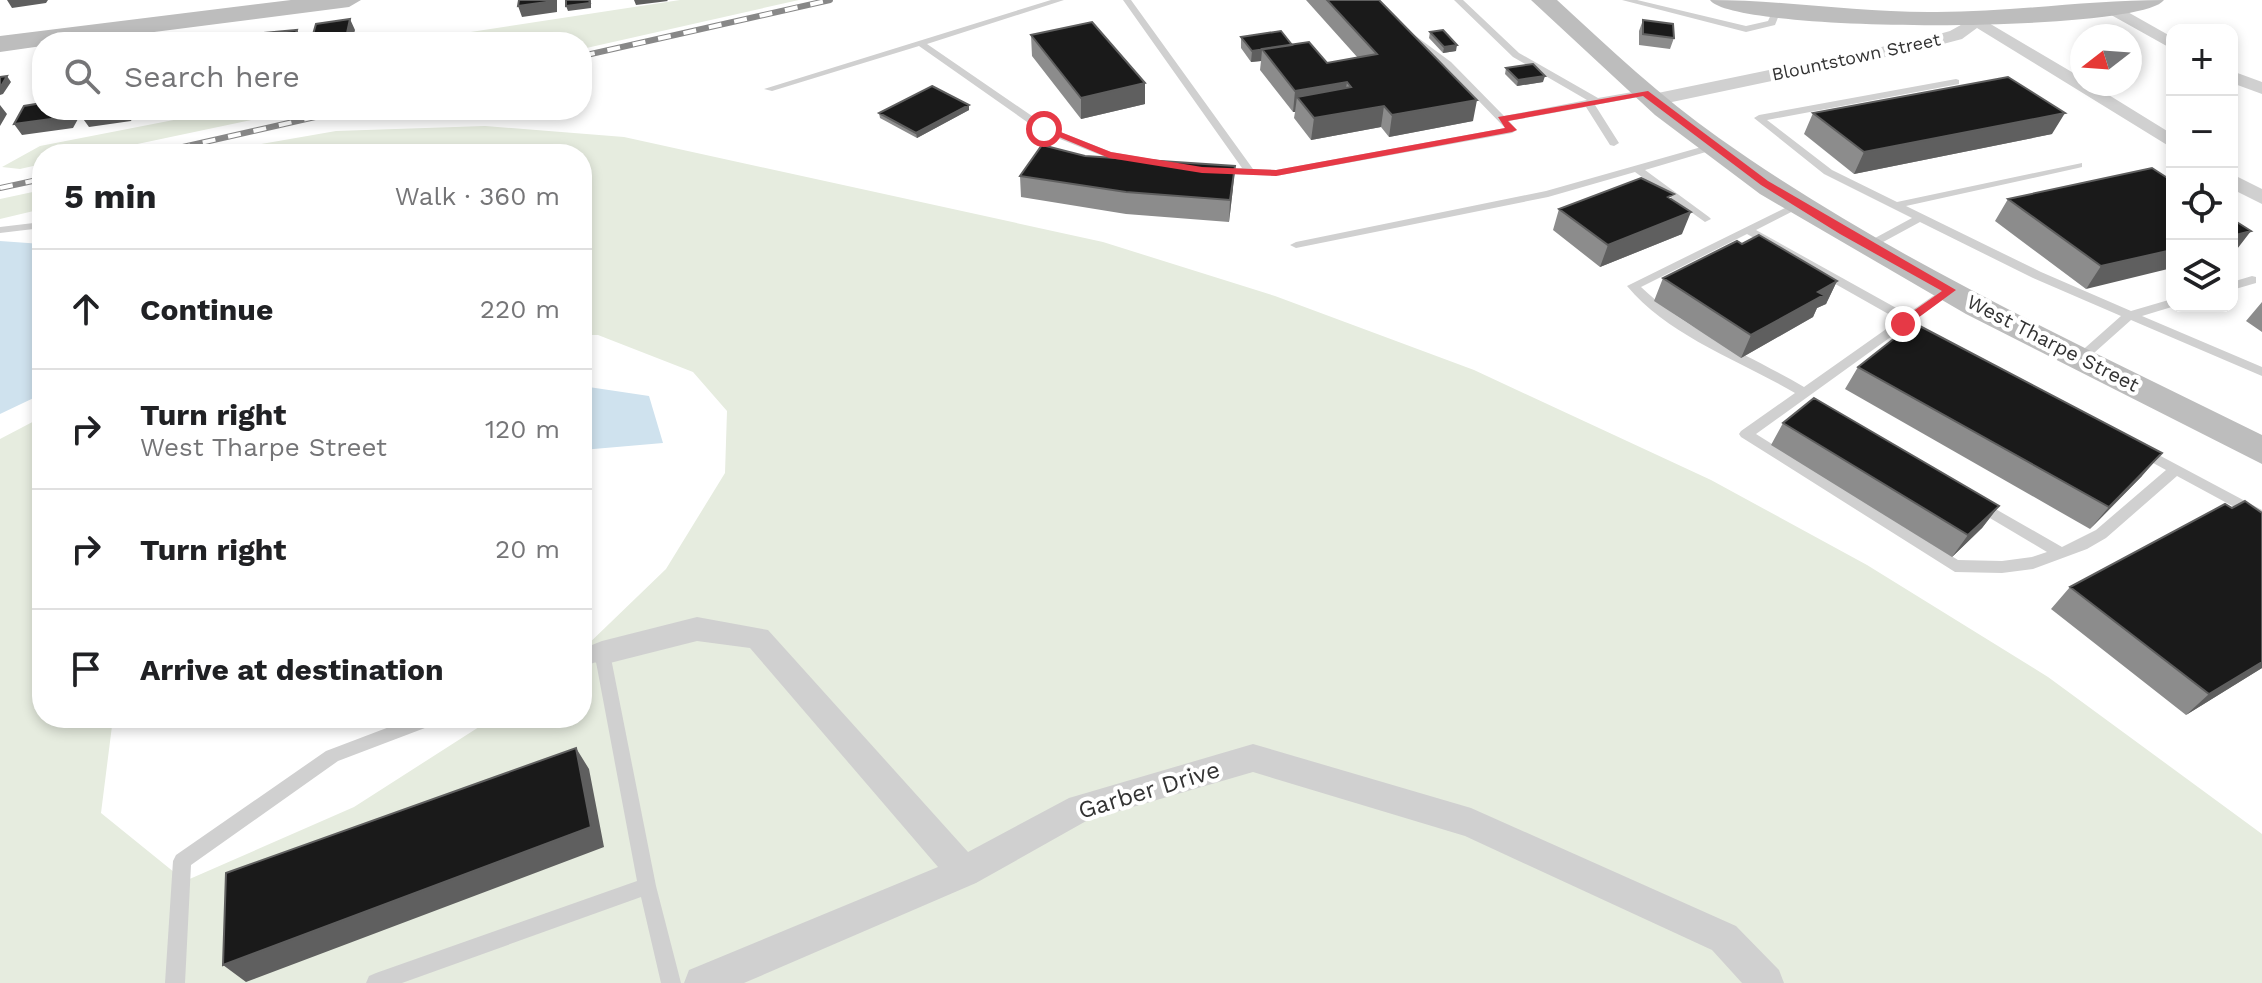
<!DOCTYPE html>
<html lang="en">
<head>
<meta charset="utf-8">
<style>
  :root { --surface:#fff; --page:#f6f6f6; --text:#202124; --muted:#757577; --line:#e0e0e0 }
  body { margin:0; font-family:"Work Sans",sans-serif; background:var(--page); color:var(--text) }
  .controls { position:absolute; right:24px; top:24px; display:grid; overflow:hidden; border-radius:16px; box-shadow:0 4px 12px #0003 }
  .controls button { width:72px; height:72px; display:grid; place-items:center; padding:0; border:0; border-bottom:2px solid var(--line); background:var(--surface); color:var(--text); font:40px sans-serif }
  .compass { position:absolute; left:2070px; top:24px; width:72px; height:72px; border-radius:50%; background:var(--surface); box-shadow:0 4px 12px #0003; rotate:253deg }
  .stop { position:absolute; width:24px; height:24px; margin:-18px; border:6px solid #e63946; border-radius:50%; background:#fff }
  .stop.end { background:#e63946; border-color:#fff; box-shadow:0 2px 8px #0008 }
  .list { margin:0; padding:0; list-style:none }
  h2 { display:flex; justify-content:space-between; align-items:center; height:104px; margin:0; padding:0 32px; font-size:34px }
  h2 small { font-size:26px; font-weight:400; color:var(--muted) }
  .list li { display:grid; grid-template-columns:52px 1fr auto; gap:24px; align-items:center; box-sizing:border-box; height:120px; padding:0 32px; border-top:2px solid var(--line) }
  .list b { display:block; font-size:30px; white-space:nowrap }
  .list p { margin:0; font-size:26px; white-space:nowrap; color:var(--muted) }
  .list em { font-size:26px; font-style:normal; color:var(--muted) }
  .icon { flex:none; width:44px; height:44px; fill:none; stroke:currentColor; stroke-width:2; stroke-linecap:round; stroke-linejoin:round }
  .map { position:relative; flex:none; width:2262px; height:983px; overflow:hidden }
  .search { position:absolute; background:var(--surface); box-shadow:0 4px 12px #0003; left:32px; top:32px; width:560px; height:88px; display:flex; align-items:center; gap:20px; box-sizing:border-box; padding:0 28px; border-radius:32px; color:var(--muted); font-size:30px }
  .panel { position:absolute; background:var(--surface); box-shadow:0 4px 12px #0003; left:32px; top:144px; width:560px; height:584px; border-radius:32px }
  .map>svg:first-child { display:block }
  .green { fill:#e6ecdf }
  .water { fill:#cfe2ee }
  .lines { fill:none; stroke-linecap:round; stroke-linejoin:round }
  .lane { fill:#d0d0d0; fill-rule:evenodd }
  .street { fill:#d0d0d0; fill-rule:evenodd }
  .secondary { fill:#bdbdbd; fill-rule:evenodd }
  .rail-casing { stroke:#888; stroke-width:6 }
  .rail { stroke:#fff; stroke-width:4; stroke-dasharray:13; stroke-linecap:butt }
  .wall { fill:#8c8c8c }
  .shaded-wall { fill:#5f5f5f }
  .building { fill:#1a1a1a; stroke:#5f5f5f; stroke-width:2 }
  .route { fill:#e63946 }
  .labels { text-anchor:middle; stroke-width:8; stroke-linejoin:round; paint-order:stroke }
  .far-street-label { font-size:18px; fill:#333; stroke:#fff }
  .street-label { font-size:20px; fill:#333; stroke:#fff }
  .near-street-label { font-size:24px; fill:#333; stroke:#fff }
</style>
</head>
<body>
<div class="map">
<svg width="2262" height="983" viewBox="0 0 2262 983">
  <rect width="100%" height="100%" fill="#fff"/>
  <path class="green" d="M680,0H799L582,49V42H405Z
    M225,110H299L90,154H42V164L20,169L2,167L40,146Z
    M485,126L624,137L1103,242L1275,296L1474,370L1711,480L1867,565L2048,677L2262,834V983H0V439L42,417V718H113L101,813L185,881L354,807L493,718H582V650L666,569L725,473L727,411L693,372L598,335H582V154H203L336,131Z
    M42,190V209L0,219V199Z"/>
  <path class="water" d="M0,241L42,244V394L0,414Z
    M582,386L649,396L663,443L582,450Z"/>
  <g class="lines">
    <path class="lane" d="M1051,0H1064L927,44L1048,127L1111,152L1163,161V165L1105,157L1040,131L919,46L772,91L764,89Z
      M1123,0H1131L1253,169L1276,170L1505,128L1445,66L1410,39V35L1413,34L1451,62L1504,116L1587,100L1513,57L1454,0H1463L1519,53L1598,98L1644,90L1649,93L1644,96L1595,105L1619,143L1614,146L1610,145L1586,107L1509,121L1517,130L1512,133L1276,176L1215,173L1211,172V168H1242Z
      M1622,0H1637L1746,26L1768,21L1774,8L1781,10L1775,25L1746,32Z
      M1956,79L1959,80V84L1767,120L1832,170L1897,202L2082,163V167L2078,168L1906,206L2041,272L2131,311L2172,299V306H2175L2142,316L2262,367V376L2131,320L2085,361H2077L2075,358L2077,355L2121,316L2033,278L1920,222L1872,248H1864V244L1912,218L1824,174L1754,118L1759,115Z
      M1712,144L1716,145V149L1645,170L1709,217L1711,219L1705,222L1635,172L1548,197L1296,248L1290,245L1296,242L1546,191Z
      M1799,201L1803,202V206L1756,230L1907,314L1946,287H1954L1956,290L1756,434L1958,560L2002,561L2032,557L2047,552L1973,508L1971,504L1973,500L1978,499L2062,547L2096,530L2166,470L2135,453L2133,450L2140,445L2262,510V522L2177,476L2106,538L2087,549L2033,569L2002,573L1955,572L1741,437L1739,434L1741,431L1795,393C1739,360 1670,337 1627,286ZM1747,234L1899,320L1804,387C1748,354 1688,332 1641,287Z
      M42,222V228L0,233V227Z
      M2252,276L2256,277V283L2232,290V282Z
      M602,647L608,648L610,653L656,886L681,983H661L641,897L402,983H366L369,976L376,973L637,881L596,662L582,667V654Z
      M413,718H440L438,723L338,761L191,865L185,983H165L173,861L176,855L326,751Z"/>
    <path class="street" d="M2110,2L2172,37V49L2104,11V3Z
      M1977,16L2082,78V84H2091L2172,134V148L1977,28L1962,39L1928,48L1653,106L1644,100L1653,94L1925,38L1950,31Z
      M2232,71L2262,82V94L2232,83Z
      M2232,174L2262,189V204L2232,189Z
      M697,617L768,630L968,852L1069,798L1253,744L1471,808L1736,926L1779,970L1784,983H1742L1712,950L1465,836L1253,772L1088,820L976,883L744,983H684L689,970L938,867L750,648L697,641L602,665L592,661L587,653L592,645L602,641Z"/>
    <path class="secondary" d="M291,0H361L349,7L76,42H42V46L0,52V36Z
      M1531,0H1557C1609,48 1661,97 1719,138C1888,258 2077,343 2262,435V464L1966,314L1760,194L1655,115Z
      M1710,0C1786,0 1861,13 1937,12C2013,12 2088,0 2164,0C2141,33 1734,34 1710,0Z"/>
    <g class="rail-casing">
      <path id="rail" d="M582,56L830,0
        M152,154L346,110
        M0,188L42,179"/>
    </g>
    <use href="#rail" class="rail"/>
  </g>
  <path class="wall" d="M1306,0H1379L1473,121L1389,137L1381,127L1311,140L1294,118L1295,112H1293L1260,70L1261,61L1251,62L1241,48V37L1292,45L1327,63L1358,58Z
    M1643,20L1674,38L1670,49L1639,45V31Z
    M1430,32L1456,51L1443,53L1429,38Z
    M1031,35L1145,83V104L1081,119L1032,56Z
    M1506,68L1543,82L1517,86L1505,74Z
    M969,105V110L917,138L880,118L879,113Z
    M1813,113L2052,134L1854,174L1804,134Z
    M1085,156L1233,188L1229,222L1126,214L1021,197L1020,176Z
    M2172,181L2086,289L1995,221L2008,199Z
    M1672,200L1682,234L1600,267L1553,230L1559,209Z
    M1742,244L1837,281L1826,304L1817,308L1813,317L1741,358L1654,301L1663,278Z
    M2262,302V332L2246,321Z
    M1858,367L2142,476L2090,529L1845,389Z
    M1783,423L1999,506L1982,528L1952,557L1771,445Z
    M2232,508L2262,513V668L2186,715L2051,609L2070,587Z"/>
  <path class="shaded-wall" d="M7,0H48L46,3L12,8Z
    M554,0H557V12L522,17L518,6Z
    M591,0V8L568,11L566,6Z
    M634,0H667L668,1L636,5Z
    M350,19L355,30L352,42H314L312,38Z
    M297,30L303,40L302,42H293Z
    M232,34L236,42H228Z
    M1457,45L1456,51L1443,53L1444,47Z
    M1262,50L1261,61L1251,62L1252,51Z
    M7,76L11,82L3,94L0,95V88Z
    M1545,76L1543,82L1517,86L1518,80Z
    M1347,82L1344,103L1297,97L1295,112H1293L1295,91Z
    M1145,83V104L1081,119V98Z
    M1477,100L1473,121L1389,137L1392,115Z
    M0,105L7,114L0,126Z
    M969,105V110L917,138L916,133Z
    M1384,106L1381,127L1311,140L1314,118Z
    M69,110H83L73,128L22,135L14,124Z
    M122,110H136L131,121L89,127L81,116Z
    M165,110H207L169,116Z
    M2065,113L2052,134L1854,174L1864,152Z
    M1235,166L1233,188L1229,222L1230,200Z
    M1691,212L1682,234L1600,267L1608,245Z
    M2251,231L2234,253L2232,254V236Z
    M2172,250V268L2086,289L2101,266Z
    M1837,281L1826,304L1817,308L1813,317L1741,358L1751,335L1818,292Z
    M2162,453L2142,476L2090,529L2109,507Z
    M1999,506L1982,528L1952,557L1968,535Z
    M2262,662V668L2186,715L2209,694Z
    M576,748L589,769L604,847L246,982L223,965Z"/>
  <path class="building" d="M519,0H554V1L518,6Z
    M566,0H589L590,3L566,6Z
    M1327,0H1379L1477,100L1392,115L1384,106L1314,118L1297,97L1351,87L1347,82L1295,91L1262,49L1309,42L1327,63L1377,54Z
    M350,19L347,33L312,38L316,24Z
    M1643,20L1673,24L1674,38L1643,34Z
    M1092,22L1145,83L1081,98L1031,35Z
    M297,30L293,42H261L264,33Z
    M1443,30L1457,45L1444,47L1430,32Z
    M1281,31L1292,45L1252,51L1241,37Z
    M232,34L228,42H188L189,39Z
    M1533,64L1545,76L1518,80L1506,68Z
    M7,76L0,88V77Z
    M2008,77L2065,113L1864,152L1813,113Z
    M932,86L969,105L916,133L879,113Z
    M42,103V110H69L66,117L14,124L24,106Z
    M84,110H122L81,116Z
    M1042,145L1085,156L1235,166L1230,200L1126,192L1020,176Z
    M2152,168L2172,181V250L2101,266L2008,199Z
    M1641,178L1674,194L1668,197L1691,212L1608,245L1559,209Z
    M2232,219L2251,231L2232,236Z
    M1759,235L1837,281L1818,292L1824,295L1751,335L1663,278L1737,241L1742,244Z
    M1914,323L2162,453L2109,507L1858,367Z
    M1814,398L1999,506L1968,535L1783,423Z
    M2245,501L2262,513V662L2209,694L2070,587L2225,504L2232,508Z
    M576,748L591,827L223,965L226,873Z"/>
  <path class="route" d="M1648,91L1768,181L1956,290L1907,326H1899V321L1942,291L1840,234L1761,185L1643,96L1508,121L1517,130L1512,132L1276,176L1202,173L1109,158L1040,129L1048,127L1111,152L1202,167L1276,170L1505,128L1498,117Z"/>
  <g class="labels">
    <g class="far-street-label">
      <text transform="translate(1856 57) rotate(-12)" y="6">Blountstown Street</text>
    </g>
    <g class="street-label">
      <text transform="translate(2053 343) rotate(27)" y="7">West Tharpe Street</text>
    </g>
    <g class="near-street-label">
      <text transform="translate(1149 790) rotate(-17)" y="8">Garber Drive</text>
    </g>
  </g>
</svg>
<div class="controls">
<button>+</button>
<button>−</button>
<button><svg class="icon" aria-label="locate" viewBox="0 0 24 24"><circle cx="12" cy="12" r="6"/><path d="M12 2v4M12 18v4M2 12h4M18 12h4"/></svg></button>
<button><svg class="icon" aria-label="layers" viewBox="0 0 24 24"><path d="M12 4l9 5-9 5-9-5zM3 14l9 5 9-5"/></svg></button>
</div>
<svg class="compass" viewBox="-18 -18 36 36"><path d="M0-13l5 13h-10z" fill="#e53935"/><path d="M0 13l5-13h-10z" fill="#757577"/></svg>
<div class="stop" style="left:1044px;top:129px"></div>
<div class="stop end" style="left:1903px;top:324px"></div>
<div class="search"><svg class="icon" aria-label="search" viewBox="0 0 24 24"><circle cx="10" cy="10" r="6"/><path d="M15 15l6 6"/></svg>Search here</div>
<section class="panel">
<h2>5 min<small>Walk · 360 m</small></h2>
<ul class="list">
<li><svg class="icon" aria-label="ahead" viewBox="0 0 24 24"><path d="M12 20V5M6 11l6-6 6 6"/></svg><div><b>Continue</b></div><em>220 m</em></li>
<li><svg class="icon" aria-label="right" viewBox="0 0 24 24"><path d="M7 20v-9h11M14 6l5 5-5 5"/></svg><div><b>Turn right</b><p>West Tharpe Street</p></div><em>120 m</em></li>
<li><svg class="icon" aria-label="right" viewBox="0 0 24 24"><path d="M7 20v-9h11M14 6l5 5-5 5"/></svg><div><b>Turn right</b></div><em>20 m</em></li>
<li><svg class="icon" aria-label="arrive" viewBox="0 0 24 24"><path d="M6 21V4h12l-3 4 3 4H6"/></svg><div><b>Arrive at destination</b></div></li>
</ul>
</section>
</div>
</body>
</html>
